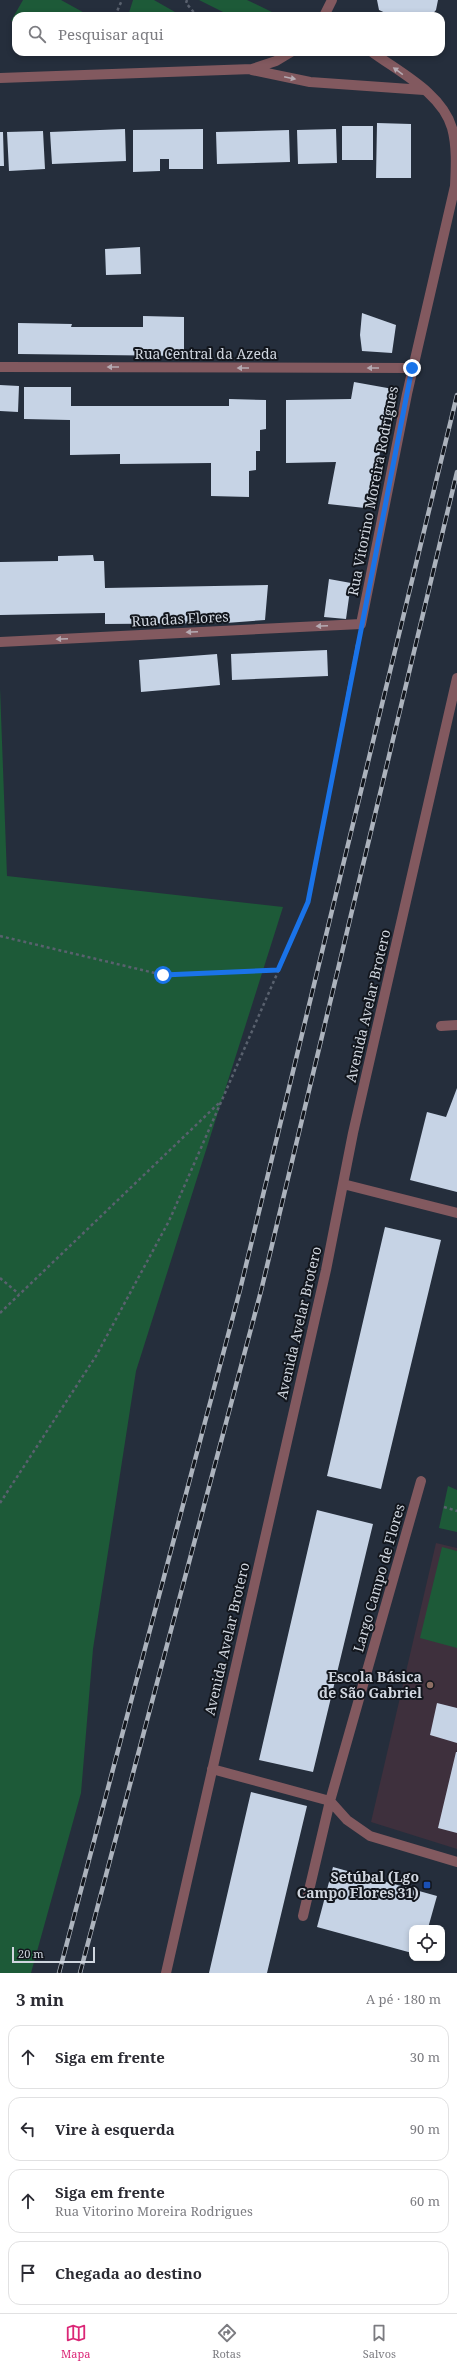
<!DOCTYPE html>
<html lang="pt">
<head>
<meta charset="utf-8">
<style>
  :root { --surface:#fff; --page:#f2f2f3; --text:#2b2b33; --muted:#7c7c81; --line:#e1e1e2; --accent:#db2777 }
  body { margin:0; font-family:"Noto Serif",serif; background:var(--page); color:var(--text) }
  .controls { position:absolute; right:12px; bottom:12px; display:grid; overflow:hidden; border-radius:8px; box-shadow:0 2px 6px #0003 }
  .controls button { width:36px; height:36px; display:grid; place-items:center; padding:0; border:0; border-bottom:1px solid var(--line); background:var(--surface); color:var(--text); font:20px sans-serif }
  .scale { position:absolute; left:12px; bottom:10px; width:83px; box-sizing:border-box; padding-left:4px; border:2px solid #d0d6df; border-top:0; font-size:11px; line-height:14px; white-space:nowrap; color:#d0d6df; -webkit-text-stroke:3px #12161d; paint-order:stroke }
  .stop { position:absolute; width:12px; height:12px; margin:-9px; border:3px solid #1a73e8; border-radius:50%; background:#fff }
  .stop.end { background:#1a73e8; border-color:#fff; box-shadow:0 1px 4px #0008 }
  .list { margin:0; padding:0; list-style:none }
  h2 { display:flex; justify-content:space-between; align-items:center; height:52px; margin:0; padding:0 16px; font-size:17px }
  h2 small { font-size:13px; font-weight:400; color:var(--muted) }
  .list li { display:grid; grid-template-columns:26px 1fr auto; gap:12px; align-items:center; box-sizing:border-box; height:64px; margin:0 8px 8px; padding:0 8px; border:1px solid var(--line); border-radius:12px }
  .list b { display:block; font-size:15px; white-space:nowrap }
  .list p { margin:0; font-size:13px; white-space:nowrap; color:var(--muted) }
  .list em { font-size:13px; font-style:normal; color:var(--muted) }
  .icon { flex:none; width:22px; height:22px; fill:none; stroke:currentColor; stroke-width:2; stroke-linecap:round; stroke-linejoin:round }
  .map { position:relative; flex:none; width:457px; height:1973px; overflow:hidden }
  .search { position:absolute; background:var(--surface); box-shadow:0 2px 6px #0003; left:12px; right:12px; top:12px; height:44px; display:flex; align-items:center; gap:10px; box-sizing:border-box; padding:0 14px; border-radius:12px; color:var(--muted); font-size:15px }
  .sheet { height:340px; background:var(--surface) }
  nav { display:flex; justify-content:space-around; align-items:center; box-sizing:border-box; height:56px; border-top:1px solid var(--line); background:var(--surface); font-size:11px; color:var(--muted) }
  nav a { display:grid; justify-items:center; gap:2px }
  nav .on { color:var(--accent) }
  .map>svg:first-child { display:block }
  .education { fill:#3e303d }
  .green { fill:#1d5a38 }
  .building { fill:#c6d3e5 }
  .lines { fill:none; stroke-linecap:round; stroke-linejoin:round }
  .path { stroke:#59616e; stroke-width:2.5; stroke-dasharray:3 3; stroke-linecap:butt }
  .street { stroke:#82595f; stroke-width:10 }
  .rail-casing { stroke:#acb3bd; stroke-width:4.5 }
  .rail { stroke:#12161d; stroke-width:3; stroke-dasharray:9; stroke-linecap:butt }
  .oneway { fill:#b5aab2 }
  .route { stroke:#1a73e8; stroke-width:5 }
  .education-dot { fill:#8d6e63; stroke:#12161d; stroke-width:1.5 }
  .transit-dot { fill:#1a4fb4; stroke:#12161d; stroke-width:1.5 }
  .labels { text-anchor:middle; stroke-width:4; stroke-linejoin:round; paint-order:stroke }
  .street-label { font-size:14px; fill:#d0d6df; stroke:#12161d }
  .poi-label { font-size:14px; font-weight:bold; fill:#d0d6df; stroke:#12161d; text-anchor:end }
</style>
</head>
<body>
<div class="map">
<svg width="457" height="1973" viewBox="0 0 457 1973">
  <rect width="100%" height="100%" fill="#252e3c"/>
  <path class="education" d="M436,1543L457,1548V1849L371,1822Z"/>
  <path class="green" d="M23,0H61L90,16H16V21H11Z
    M133,0H154L175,12V16H128Z
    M199,0H247L274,13L273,16H227V14Z
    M0,688L7,876L283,907L136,1371L93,1649L81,1793L31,1973H0Z
    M448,1486L457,1490V1532L439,1528Z
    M442,1547L457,1551V1648L420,1638Z"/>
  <path class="building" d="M377,0H438L436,10L431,16H392L379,10Z
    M377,123L411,124V178H376Z
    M342,126H373V160H342Z
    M125,129L126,161L52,164L50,132Z
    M203,129V169H169V159H160V171L133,172V130Z
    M336,129L337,163L298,164L297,130Z
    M289,130L290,162L217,164L216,132Z
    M43,131L45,169L9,171L7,132Z
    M0,132H3L4,166H0Z
    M140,247L141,274L106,275L105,249Z
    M362,313L396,325L392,353L362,351L360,335Z
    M143,316L184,317V356L18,354V323L72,324L71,327H143Z
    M354,382L393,389L385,434L365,508L328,504L336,462L286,463V400L351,399Z
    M0,385L19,386L18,412L0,411Z
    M24,387H71V406H229V399L266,400V429L260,430V451H256V470L249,471V497L211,496V463L120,464V454L70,455V420L24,419Z
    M93,555L94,561H104L105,588L268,585L265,620L226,623L105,624V613L0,615V562L58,561V556Z
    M329,579L351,583L346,619L324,617Z
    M327,650L328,676L232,680L231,654Z
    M217,654L220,685L141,692L139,660Z
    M457,1088V1192L410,1180L427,1112L446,1117Z
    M385,1227L441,1240L381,1489L327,1476Z
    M317,1510L373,1524L313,1772L259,1760Z
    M437,1703L457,1708V1743L430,1735Z
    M456,1752H457V1833L438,1828Z
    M251,1792L307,1806L267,1973H209Z
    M333,1867L437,1896L428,1928H412V1953L317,1927Z"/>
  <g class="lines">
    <path class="path" d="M187,0L186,3L197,16
      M115,16L122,0
      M0,936L163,975L278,970
      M0,1278L19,1294
      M0,1313L219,1103
      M0,1503L96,1356L169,1221L308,903L357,644
      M444,1507L457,1511"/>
    <path class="street" d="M324,16L332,0
      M252,70L310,82L424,90
      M0,78L252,69L276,61L291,52
      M0,367L412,368
      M0,642L361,624L407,394L455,186C456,167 457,146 452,128C442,93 399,72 372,52
      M441,1026L457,1025
      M343,1184L457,1213
      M212,1769L330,1801L347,1820L370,1836L457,1862
      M303,1916L330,1801L421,1481
      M166,1973L326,1270L353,1133L457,678"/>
    <g class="rail-casing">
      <path id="rail" d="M59,1973L240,1290L457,395
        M80,1973L261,1291L457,472"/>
    </g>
    <use href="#rail" class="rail"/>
  </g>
  <defs><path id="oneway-solid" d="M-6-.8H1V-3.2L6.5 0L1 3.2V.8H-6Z"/></defs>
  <g class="oneway">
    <use href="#oneway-solid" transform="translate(398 71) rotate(-144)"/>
    <use href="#oneway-solid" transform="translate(290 78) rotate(12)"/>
    <use href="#oneway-solid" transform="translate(113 367) rotate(-180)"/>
    <use href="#oneway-solid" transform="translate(243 368) rotate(-180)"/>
    <use href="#oneway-solid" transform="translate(373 368) rotate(-180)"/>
    <use href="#oneway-solid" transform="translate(322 626) rotate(177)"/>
    <use href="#oneway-solid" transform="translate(192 632) rotate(177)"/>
    <use href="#oneway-solid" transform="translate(62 639) rotate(177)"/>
  </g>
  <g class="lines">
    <path class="route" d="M163,975L278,970L308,902L412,368"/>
  </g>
  <circle class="education-dot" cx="430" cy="1685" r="4"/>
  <rect class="transit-dot" x="423" y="1881" width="8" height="8" rx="2"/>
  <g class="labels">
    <g class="street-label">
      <text x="206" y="359">Rua Central da Azeda</text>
      <text transform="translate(373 491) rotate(-79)" y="5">Rua Vitorino Moreira Rodrigues</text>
      <text transform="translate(180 619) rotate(-3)" y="5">Rua das Flores</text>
      <text transform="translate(368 1006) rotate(-77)" y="5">Avenida Avelar Brotero</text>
      <text transform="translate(299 1323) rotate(-77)" y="5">Avenida Avelar Brotero</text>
      <text transform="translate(379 1578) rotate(-74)" y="5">Largo Campo de Flores</text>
      <text transform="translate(227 1639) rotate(-77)" y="5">Avenida Avelar Brotero</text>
    </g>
    <g class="poi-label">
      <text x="422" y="1682">Escola Básica<tspan x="422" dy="16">de São Gabriel</tspan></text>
      <text x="419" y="1882">Setúbal (Lgo<tspan x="419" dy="16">Campo Flores 31)</tspan></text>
    </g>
  </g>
</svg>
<div class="controls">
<button><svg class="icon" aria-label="locate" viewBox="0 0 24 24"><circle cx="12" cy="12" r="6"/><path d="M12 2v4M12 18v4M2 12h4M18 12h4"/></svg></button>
</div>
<div class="scale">20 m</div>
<div class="stop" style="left:163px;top:975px"></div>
<div class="stop end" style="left:412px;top:368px"></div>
<div class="search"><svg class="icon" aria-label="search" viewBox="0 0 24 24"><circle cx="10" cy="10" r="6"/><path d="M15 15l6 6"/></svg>Pesquisar aqui</div>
</div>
<section class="sheet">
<h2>3 min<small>A pé · 180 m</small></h2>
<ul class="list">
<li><svg class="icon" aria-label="ahead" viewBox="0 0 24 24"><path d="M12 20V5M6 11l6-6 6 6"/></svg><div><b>Siga em frente</b></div><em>30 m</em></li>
<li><svg class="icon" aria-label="left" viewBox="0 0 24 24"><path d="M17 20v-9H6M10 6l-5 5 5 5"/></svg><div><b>Vire à esquerda</b></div><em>90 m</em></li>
<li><svg class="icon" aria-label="ahead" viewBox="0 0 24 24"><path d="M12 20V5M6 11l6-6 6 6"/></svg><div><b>Siga em frente</b><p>Rua Vitorino Moreira Rodrigues</p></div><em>60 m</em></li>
<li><svg class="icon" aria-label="arrive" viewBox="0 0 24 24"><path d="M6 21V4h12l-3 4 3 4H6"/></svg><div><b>Chegada ao destino</b></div></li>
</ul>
</section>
<nav>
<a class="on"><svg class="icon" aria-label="map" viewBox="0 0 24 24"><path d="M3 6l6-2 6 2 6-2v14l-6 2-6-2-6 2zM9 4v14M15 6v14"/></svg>Mapa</a>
<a><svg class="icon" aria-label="directions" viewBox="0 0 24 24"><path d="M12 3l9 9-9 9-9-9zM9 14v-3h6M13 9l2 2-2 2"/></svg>Rotas</a>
<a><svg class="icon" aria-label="saved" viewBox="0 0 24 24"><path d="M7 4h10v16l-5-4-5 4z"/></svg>Salvos</a>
</nav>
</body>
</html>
